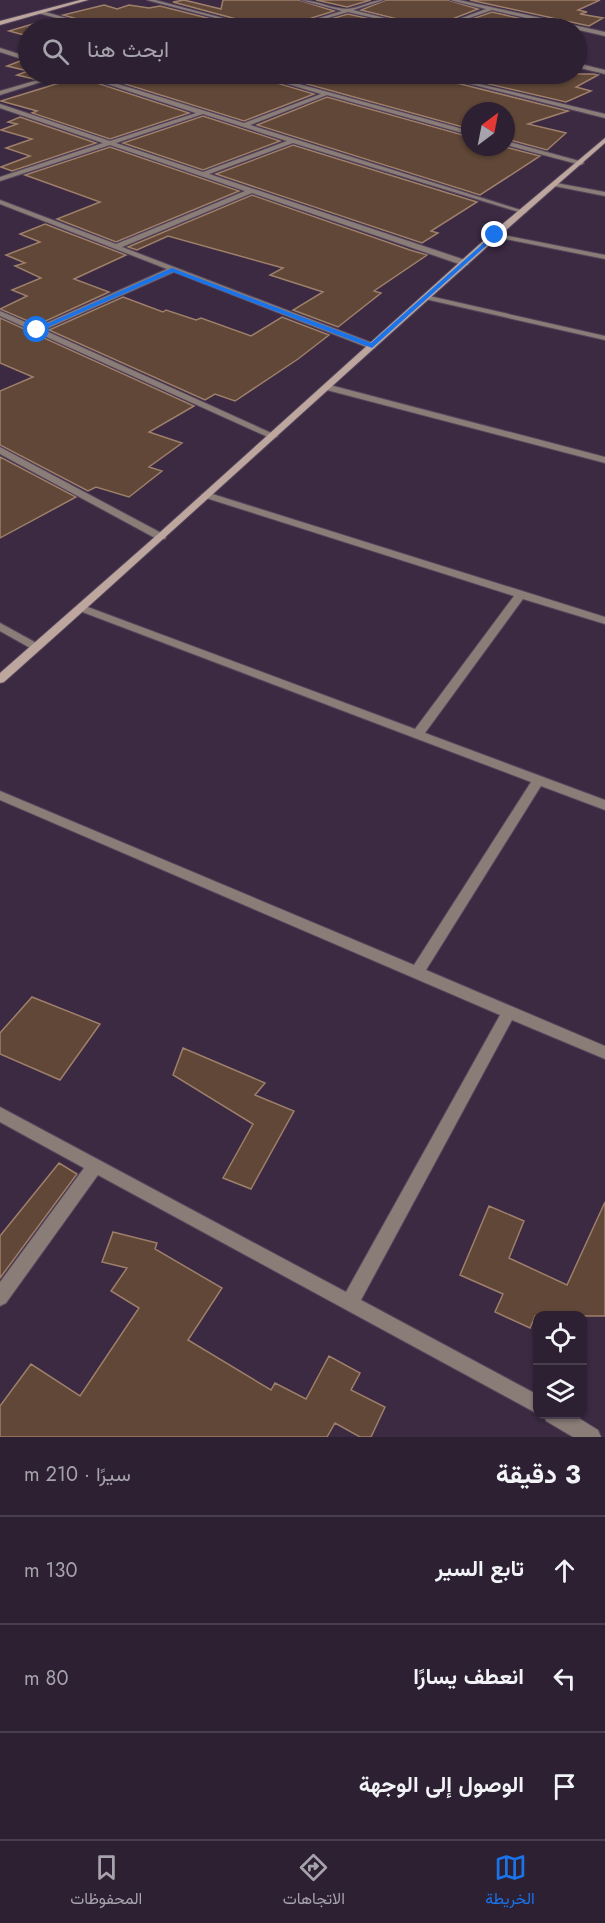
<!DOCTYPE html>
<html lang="ar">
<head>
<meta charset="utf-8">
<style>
  :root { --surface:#2c2032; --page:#34283a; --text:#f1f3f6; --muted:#a6a3ac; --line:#483e4d; --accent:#1a73e8 }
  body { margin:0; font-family:Jost,Vazirmatn,sans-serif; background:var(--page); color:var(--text); direction:rtl }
  .controls { position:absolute; right:18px; bottom:18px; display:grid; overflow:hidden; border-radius:12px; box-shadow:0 2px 4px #0004 }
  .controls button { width:54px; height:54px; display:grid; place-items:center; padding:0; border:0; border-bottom:2px solid var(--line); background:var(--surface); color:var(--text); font:30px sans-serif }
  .compass { position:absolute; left:461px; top:102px; width:54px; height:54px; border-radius:50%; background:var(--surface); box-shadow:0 2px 4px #0004; rotate:32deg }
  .stop { position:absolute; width:18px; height:18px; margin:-14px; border:4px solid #1a73e8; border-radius:50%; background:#fff }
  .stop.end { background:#1a73e8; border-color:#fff; box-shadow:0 2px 6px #0008 }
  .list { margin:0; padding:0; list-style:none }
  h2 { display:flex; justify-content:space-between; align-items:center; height:78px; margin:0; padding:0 24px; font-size:26px }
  h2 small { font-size:20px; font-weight:400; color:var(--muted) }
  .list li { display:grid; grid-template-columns:39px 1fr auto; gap:18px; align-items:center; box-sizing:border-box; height:108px; padding:0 24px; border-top:2px solid var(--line) }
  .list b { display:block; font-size:22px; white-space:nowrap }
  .list em { font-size:20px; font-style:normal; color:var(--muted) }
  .icon { flex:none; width:33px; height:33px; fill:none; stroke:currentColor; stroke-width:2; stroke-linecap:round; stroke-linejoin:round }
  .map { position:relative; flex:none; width:605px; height:1437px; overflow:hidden; direction:ltr }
  .search { position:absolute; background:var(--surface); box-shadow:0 2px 4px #0004; left:18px; right:18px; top:18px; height:66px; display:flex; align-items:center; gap:15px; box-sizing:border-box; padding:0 21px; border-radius:33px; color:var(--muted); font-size:22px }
  .sheet { height:402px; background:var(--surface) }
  nav { display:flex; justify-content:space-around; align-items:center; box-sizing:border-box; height:84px; border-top:2px solid var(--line); background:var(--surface); font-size:16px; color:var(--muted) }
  nav a { display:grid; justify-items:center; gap:3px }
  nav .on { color:var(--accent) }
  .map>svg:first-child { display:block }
  .building { fill:#604737; stroke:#9e7f6a; stroke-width:1.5 }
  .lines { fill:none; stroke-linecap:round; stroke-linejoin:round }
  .street-casing { stroke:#56465d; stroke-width:2 }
  .secondary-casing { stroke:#56465d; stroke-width:2 }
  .street { fill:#8a7c77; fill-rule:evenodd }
  .secondary { fill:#bda69e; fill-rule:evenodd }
  .route { fill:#1a73e8 }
</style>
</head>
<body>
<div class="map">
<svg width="605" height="1437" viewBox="0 0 605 1437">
  <rect width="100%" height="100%" fill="#3b2a42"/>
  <path class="building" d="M184,0L221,9L223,0H299L334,11L286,26L285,28H263L262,26L173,2Z
    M316,0H371L347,7Z
    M386,0H448L478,9L434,26L433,28L361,10Z
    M470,0H600L578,10L587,12L580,14L603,18L589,26Z
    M104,5L117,9L129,5L149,8L160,6L247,28H103L102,26L63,15Z
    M492,12L562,28H446Z
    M348,14L410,28H299Z
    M50,19L87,28H28V36L9,31Z
    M20,61L28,63V74H53L34,79L17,75L28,71L7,66Z
    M68,74H74L75,76L189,113L110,139L32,113L37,111L1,101L56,84L47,82Z
    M88,74H138L114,80Z
    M150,74H252L253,76L314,94L244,121L125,84L149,76Z
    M310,74H428L429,76L568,111L528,124L566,133L547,150L506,139V111H470V129L296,81Z
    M446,74H593L598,75L576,87L591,91L566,102Z
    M327,97L470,137V147H505L540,156L480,195L257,125Z
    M203,116L280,141L203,170L123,143Z
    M20,117L96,143L12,171L1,167L30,156L6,148L32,139L1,130L17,124L8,122Z
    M293,145L477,202L431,231L438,233L422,243L216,174Z
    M110,147L239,191L116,242L57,219L100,202L25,175Z
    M252,195L410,250L427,255L374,291L381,293L338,327L293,310L323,292L270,275L283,268L168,236L137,250L128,247Z
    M45,224L126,255L74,279L109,292L37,325L0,309L27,296L12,290L41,278L15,266L25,263L6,255L40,242L20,234Z
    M123,297L163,312L166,310L196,320L201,318L251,336L282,317L329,335L298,359L235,401L215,394L205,400L49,330Z
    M0,318L194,406L149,432L182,443L149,467L162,471L129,497L96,487L88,491L0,445V391L33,377L0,363Z
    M0,457L76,497L0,538Z
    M32,997L100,1024L60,1080L0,1054V1033Z
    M183,1048L265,1083L255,1095L294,1111L251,1189L223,1178L253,1124L173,1075Z
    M59,1163L77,1174L0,1278V1236Z
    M605,1202V1316H535L530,1328L495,1312L503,1294L460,1275L489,1206L524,1221L509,1258L567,1285Z
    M113,1232L157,1243L155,1249L222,1288L188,1340L271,1390L275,1383L306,1399L329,1356L360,1373L351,1390L385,1407L371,1437H360L335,1423L327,1437H0V1406L31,1364L80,1396L139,1308L111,1291L127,1268L102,1262Z"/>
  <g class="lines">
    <g class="street-casing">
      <path id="street" d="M147,0H155L261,28H254Z
        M301,0C316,0 333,9 347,9C360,8 371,0 384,0L353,10L425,28H418L348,12L293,28H287L342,11Z
        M450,0H459L605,32V36L492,10L441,28H435L486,9Z
        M38,11H42L101,28H94L38,13Z
        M0,48L28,57V61L0,52Z
        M576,63L605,70V74L576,67Z
        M59,74H66L0,95V91Z
        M76,74C88,74 98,80 110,82C122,84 136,74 148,74L118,84L244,123L321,94L254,74L282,79L308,74L288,81L470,131V135L327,95L250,125L527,212L522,213L293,143L209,174L468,261V265H462L252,193L122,247L375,344V348H369L174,272L44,330L278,436L273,439L270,438L0,316V311L37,327L167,269L0,204V200L116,244L245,191L110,145L0,181V177L103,143L0,108V104L110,141L196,113ZM203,114L287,141L203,172L116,143Z
        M430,74H438L605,114V118Z
        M506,141L583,162L584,163L581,165L506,145Z
        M556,183L605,192V196L554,186L553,185Z
        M492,233L605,255V259L495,237H492Z
        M425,295L605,336V340L425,299Z
        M326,384L605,457V463L323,389L322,387Z
        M0,447L165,535L166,537L165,539H157L0,454Z
        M206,492L605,617V624L523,599L425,733L605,800V810L541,786L426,970L605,1046V1059L512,1020L361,1300L538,1395V1414L98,1175L6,1303L0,1306V1282L84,1168L0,1122V1107L346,1292L500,1015L0,800V791L414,965L531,782L77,610L76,608L77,606H85L415,729L514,596L203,497L201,495Z
        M0,623L40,645L42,647L36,650L32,649L0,631Z
        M544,1414H572L598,1430L601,1437H573L546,1421Z"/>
    </g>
    <g class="secondary-casing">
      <path id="secondary" d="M80,0H88L0,25V21Z
        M605,138V143C402,320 205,503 4,682L0,683V673L157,535L492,233Z"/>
    </g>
    <use href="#street" class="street"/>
    <use href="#secondary" class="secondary"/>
  </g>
  <path class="route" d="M495,233L497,236L372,348L173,272L39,331L33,330L172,268L371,343Z"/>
</svg>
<div class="controls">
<button><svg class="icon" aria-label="locate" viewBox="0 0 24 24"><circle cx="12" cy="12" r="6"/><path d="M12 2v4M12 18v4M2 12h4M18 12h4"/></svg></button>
<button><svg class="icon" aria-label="layers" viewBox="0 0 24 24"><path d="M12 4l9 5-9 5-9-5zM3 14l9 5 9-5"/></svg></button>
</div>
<svg class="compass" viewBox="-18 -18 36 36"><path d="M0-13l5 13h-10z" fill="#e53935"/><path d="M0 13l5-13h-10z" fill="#a6a3ac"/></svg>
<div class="stop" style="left:37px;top:330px"></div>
<div class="stop end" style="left:495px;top:235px"></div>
<div class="search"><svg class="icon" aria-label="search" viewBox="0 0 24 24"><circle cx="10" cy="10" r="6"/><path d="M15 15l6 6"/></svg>ابحث هنا</div>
</div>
<section class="sheet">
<h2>3 دقيقة<small>سيرًا · 210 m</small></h2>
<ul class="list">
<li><svg class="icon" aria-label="ahead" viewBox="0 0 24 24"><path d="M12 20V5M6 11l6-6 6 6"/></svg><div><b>تابع السير</b></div><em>130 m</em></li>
<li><svg class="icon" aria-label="left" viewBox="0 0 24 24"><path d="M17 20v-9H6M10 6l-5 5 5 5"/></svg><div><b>انعطف يسارًا</b></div><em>80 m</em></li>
<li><svg class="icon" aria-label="arrive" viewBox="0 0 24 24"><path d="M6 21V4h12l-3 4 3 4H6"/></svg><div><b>الوصول إلى الوجهة</b></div></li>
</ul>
</section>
<nav>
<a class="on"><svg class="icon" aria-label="map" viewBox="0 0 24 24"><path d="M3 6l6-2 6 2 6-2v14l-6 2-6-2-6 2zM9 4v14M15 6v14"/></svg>الخريطة</a>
<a><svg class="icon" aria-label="directions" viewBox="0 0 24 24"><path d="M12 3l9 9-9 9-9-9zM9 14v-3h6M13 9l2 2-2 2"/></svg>الاتجاهات</a>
<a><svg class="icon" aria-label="saved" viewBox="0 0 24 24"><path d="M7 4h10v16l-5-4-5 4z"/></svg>المحفوظات</a>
</nav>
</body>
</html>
